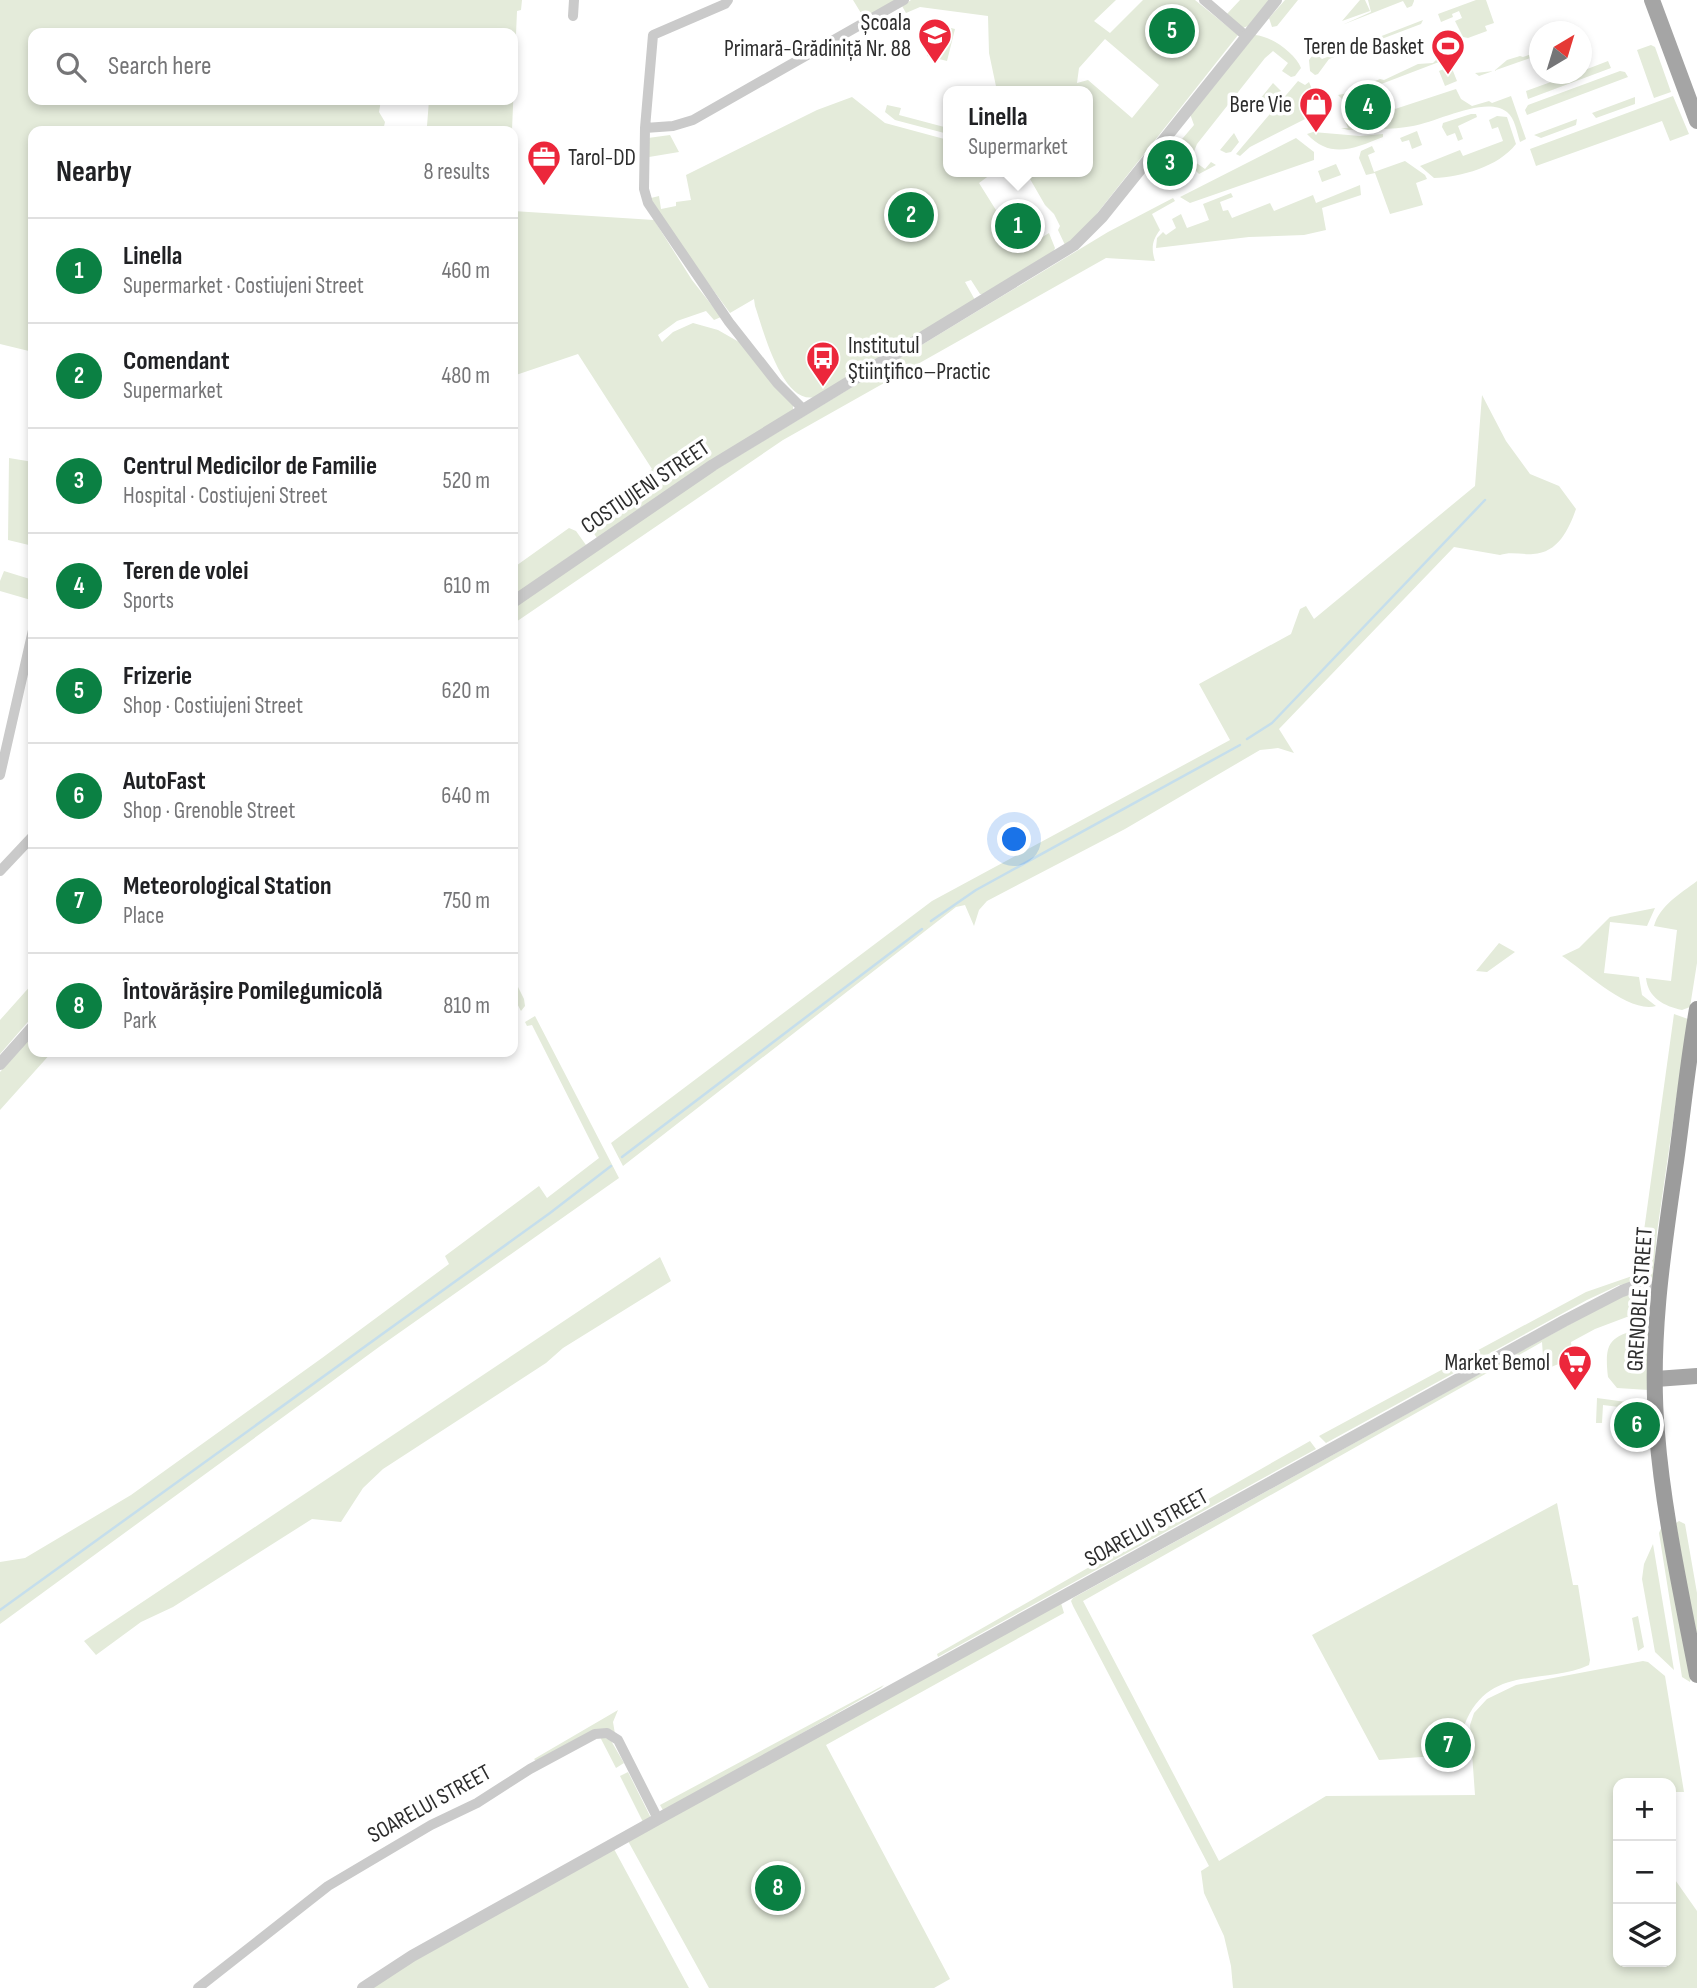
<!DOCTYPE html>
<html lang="en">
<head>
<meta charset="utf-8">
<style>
  :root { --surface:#fff; --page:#f6f6f6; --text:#202124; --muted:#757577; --line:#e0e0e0; --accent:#0b8043 }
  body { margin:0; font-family:"Sofia Sans Condensed",sans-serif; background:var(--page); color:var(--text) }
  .controls { position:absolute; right:21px; bottom:21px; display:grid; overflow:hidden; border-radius:14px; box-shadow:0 4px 10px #0003 }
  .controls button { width:63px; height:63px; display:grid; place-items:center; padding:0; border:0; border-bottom:2px solid var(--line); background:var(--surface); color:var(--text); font:35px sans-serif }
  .compass { position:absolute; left:1529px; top:21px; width:63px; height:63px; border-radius:50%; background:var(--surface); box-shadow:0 4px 10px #0003; rotate:38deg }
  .you { position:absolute; left:1015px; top:840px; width:24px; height:24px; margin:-18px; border:5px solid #fff; border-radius:50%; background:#1a73e8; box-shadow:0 0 0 10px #1a73e833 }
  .badge { display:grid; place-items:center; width:46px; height:46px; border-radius:50%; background:var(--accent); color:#fff; font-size:23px; font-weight:700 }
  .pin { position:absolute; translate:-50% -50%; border:4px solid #fff; box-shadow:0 2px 7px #0006 }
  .popup { position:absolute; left:943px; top:86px; width:150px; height:91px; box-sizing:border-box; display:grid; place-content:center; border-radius:14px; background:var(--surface); filter:drop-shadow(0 2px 5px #0005); font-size:23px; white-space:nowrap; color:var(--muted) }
  .popup b { font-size:26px; color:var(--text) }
  .popup::after { content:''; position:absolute; left:50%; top:100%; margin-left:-14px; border:14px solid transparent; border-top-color:var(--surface) }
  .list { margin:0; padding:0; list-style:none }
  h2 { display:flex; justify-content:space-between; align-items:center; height:91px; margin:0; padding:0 28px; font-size:30px }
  h2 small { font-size:23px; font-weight:400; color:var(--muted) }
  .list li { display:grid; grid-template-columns:46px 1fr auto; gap:21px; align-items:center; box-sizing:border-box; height:105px; padding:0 28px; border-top:2px solid var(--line) }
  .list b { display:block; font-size:26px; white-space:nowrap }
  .list p { margin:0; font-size:23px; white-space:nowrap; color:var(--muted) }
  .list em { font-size:23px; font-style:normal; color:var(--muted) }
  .icon { flex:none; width:38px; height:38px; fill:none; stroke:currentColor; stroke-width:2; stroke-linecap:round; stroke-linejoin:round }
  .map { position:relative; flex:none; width:1697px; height:1988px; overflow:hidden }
  .search { position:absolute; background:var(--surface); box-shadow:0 4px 10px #0003; left:28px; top:28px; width:490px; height:77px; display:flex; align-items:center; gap:18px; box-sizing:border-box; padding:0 24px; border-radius:14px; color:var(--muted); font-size:26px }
  .panel { position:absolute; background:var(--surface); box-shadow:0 4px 10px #0003; left:28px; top:126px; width:490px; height:931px; border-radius:14px }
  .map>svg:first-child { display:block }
  .green { fill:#e4ebda; fill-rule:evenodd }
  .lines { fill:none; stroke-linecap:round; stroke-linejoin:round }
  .stream { stroke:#c5deec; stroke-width:2.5 }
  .minor { stroke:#cacaca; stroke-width:10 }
  .tertiary { stroke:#cacaca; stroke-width:12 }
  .primary { stroke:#a5a5a5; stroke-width:16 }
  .trunk { stroke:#9c9c9c; stroke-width:16 }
  .labels { text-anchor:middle; stroke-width:7; stroke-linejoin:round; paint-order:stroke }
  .poi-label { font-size:23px; fill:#2d2d2d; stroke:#fff; text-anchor:end }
  .street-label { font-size:23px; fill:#2d2d2d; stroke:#fff }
</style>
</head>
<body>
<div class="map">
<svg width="1697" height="1988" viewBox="0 0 1697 1988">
  <rect width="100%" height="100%" fill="#fff"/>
  <path class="green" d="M0,0H522L521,10L517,11L512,130L427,126L429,100H513V33H33V100H381L379,112L385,122L383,131H33V352L0,344Z
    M853,0H897L864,18Z
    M911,0H1116L1094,21L1110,33L1143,0H1195L1238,35L1084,230L1065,245L1058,230L1060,226L1054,214L1045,205L1026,172H1088V91H997L989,53L988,16L920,7L906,13L902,6ZM1105,39L1159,85L1132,118L1088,80L1077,83L1079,68Z
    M1240,0H1271L1248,26L1243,28L1226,15Z
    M1285,0H1298L1277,26L1272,27L1269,18Z
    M1360,0H1365L1370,11L1342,21Z
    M1368,0H1414V1L1412,6L1407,8L1403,1L1342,25L1371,12Z
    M1476,0H1486L1494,23L1485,26L1487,31L1468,38L1463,37L1455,21L1462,18L1459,11L1452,14L1453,17L1441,22L1438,14Z
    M1423,20L1421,24L1329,59L1318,74L1315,75L1310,71L1309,60L1315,52L1322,59Z
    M935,24L955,29L947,61L927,56Z
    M1255,35C1271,36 1295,53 1301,68L1295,76L1291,77L1282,71L1288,63L1273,51L1265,58L1197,144L1191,159L1205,169L1211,162L1216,165L1199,174L1181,156L1171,152L1194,125L1190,114Z
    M1651,45L1655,47L1671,92L1654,98L1637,50Z
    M1539,51V55L1479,76L1475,73L1494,71L1507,60L1520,56L1523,57Z
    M1450,52L1452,57L1342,99L1338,95L1359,91L1368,84L1380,79L1384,80L1418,64L1433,63L1441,55Z
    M1608,61L1611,68L1528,99L1526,91L1573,74H1582V71Z
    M1451,66L1457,81L1445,86L1439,71Z
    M1620,71L1625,72L1628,77L1527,115L1525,110L1528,105Z
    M1298,81L1305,85L1309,82L1319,105L1317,113L1250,147L1240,156L1236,154Z
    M1273,83L1281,91L1269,105L1260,99Z
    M1456,89L1461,99L1472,106L1489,101L1492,103L1511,96L1526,139L1520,142C1517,133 1515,118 1507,112C1486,95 1437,122 1413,126C1391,130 1369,129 1348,130L1341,128H1348L1345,121L1394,106L1395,109Z
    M1673,96L1689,134L1670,141L1662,121L1536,166L1530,149Z
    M852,97L885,123L948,140V172H994L979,183L1021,250L1049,233L1055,248L1053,253L985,295L980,294L971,280L965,282L975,300L815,397C782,405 763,329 755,306L754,299L730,313L656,212L651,198L659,196L661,209L676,206V202L691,200L686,175L817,110Z
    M1635,97V104L1596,118L1592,113Z
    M887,105L901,108L899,115L948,128V134L895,120L885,112Z
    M1471,114H1476L1477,117L1458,126L1463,139L1458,141L1455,133L1447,136L1442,127L1443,123Z
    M1497,116L1507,117L1516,144C1498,167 1461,177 1434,178L1420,166L1460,150L1463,156L1503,141L1498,127L1492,129L1489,120Z
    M1577,119L1576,125L1541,138L1534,135Z
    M1417,131L1422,145L1412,149L1409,140L1402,142L1400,138Z
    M1313,132L1360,136L1383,134V137C1355,148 1331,160 1307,134Z
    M1234,133L1239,142L1231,152L1226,153L1220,150Z
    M670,135L679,152L649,157L648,138Z
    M1296,138L1314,152V160L1190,203L1180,197Z
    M1372,146L1375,152L1368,155L1374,172L1405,161L1425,175L1427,179L1416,183L1423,205L1390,214L1375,173L1366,175L1359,158L1361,151Z
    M1336,164L1341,175L1322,182L1318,171Z
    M1360,185L1361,195L1322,208L1326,230L1304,235L1249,237L1156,248L1157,238L1163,232L1166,235L1176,228L1172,219L1181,214L1187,228L1209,220L1203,204L1231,193L1233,197L1220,202L1223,211L1228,210L1232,218L1270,203L1274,211L1313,195L1316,203Z
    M1173,198L1175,201L1152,214L1160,230C1152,240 1151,249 1155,261L1106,258L783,440L513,624V607L679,492L1108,232Z
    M513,211L654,220L692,280L721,317L714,320L706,311L677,321L658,335L662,342L673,332L693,323L718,330L739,342L793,404V410L597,538L588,525L585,516L652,469L578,354L513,376Z
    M1482,395L1506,441L1530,474L1559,486L1576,509C1569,529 1558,553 1533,554C1522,555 1511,551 1500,555L1454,547L1279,729L1294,753L1278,748L1260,750L1125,829L987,901L979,910L974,926L965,905L956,907L623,1166L611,1143L932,901L1230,740L1199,684L1291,634L1300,609L1306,606L1314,619L1475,486Z
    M9,458L33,462V546L8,540Z
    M569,528L576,531L586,545L513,596V568Z
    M4,571L33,580L31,600L0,591V581Z
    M1697,881V963L1690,1007L1682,1010C1664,1006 1648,998 1646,978L1671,981L1677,930L1654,926C1660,905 1680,894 1697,881Z
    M1655,908L1647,926L1610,922L1604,973L1639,977L1642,995L1656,1006C1629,1014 1585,971 1562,956L1579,948L1610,917Z
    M1499,943L1515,952L1487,972L1476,971Z
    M513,977L524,999L525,1006L521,1011L513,996Z
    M33,983V1016L0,1054V1020Z
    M1674,1014L1688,1019L1657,1232L1653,1281L1619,1285L1587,1300L1326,1443L1319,1436L1586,1292L1638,1274Z
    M535,1016L619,1178L379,1347L0,1624V1562L25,1558L131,1495L322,1358L449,1264L445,1256L539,1186L547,1198L599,1158L532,1025L527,1026L525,1022Z
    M33,1035V1052H52L0,1110V1072Z
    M660,1257L671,1281L563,1348L546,1363L383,1469L363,1488L341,1522L312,1519L173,1607L141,1622L96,1655L84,1641Z
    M1637,1293L1651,1296L1648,1309L1595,1329L1571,1342L1573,1358L1544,1370L1542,1342L1083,1601L1219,1861L1326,1796L1475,1795L1470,1725L1474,1713L1487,1699L1516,1685L1643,1661L1648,1662L1665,1676L1684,1792H1671V1783H1618V1962H1671V1874L1697,1911V1988H1233L1231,1966L1224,1936L1204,1893L1201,1871L1209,1866L1073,1606L1071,1601L1073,1598L1621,1296Z
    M1648,1326L1649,1390L1617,1388L1608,1377C1603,1336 1614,1337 1648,1326Z
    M1597,1398L1641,1404L1646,1407L1651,1417L1627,1416V1408L1603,1405L1602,1423H1596Z
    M1310,1441L1316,1449L938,1657L937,1654Z
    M1557,1503L1573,1585H1578L1590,1660L1589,1665C1543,1686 1488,1663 1464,1726L1434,1732L1436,1756L1379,1760L1312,1635Z
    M1679,1521L1685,1524L1697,1593V1650L1676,1523Z
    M1662,1526L1691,1676L1690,1682L1682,1677L1659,1533Z
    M1653,1544L1674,1670L1655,1652L1642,1579L1644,1564Z
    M1061,1603L1064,1613L826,1745L950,1979L934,1988H709L628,1841Z
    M1638,1616L1644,1647L1638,1651L1632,1618Z
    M884,1685L881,1688L664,1812L660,1805Z
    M618,1710L613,1722L615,1734L595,1730L537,1762L534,1759Z
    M600,1737L610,1739L624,1763L616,1768Z
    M628,1772L651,1818L643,1822L620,1776Z
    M614,1849L689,1988H366Z"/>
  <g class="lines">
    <path class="stream" d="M1247,739L1272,723L1485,500
      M931,921L976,890L1240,745
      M622,1157L922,929
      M0,1610L550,1213L611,1166"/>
    <path class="minor" d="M728,0L725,4L653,35L645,128L644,189L648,203L729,322L777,383L804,410
      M1204,0L1246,36
      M573,16L574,0
      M645,128L673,126L693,120L904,0
      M0,775L33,630
      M0,871L33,836
      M198,1988L328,1886L431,1825L477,1803L530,1769L595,1734L607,1733L618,1740L658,1819"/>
    <path class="tertiary" d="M513,602L713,465L1074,245L1102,217L1276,0
      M0,1064L33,1027
      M363,1988L412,1956L658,1819L1564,1321L1622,1291L1633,1287H1659"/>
    <path class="primary" d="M1652,0L1697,121
      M1656,1379L1697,1376"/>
    <path class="trunk" d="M1697,1009C1688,1060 1683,1111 1676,1162C1663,1251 1649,1342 1657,1433C1663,1511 1682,1597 1697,1675"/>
  </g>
  <defs>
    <g id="school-pin" transform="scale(1.75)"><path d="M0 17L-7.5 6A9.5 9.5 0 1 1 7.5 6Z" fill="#ec273b" stroke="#fff"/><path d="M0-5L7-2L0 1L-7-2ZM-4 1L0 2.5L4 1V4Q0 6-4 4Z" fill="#fff"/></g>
    <g id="stadium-pin" transform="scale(1.75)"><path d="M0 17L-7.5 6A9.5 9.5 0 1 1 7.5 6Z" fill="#ec273b" stroke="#fff"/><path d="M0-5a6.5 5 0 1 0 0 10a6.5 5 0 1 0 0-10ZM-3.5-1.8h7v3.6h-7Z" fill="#fff"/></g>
    <g id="shop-pin" transform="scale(1.75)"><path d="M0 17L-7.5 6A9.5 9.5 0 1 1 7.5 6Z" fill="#ec273b" stroke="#fff"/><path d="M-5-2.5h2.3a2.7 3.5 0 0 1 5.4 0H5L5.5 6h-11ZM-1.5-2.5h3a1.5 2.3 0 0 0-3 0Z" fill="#fff"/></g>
    <g id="office-pin" transform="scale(1.75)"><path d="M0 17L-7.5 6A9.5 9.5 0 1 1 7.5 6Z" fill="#ec273b" stroke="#fff"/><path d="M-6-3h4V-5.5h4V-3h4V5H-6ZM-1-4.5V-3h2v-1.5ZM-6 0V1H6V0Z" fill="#fff"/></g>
    <g id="bus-pin" transform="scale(1.75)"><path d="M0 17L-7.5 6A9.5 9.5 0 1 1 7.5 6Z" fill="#ec273b" stroke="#fff"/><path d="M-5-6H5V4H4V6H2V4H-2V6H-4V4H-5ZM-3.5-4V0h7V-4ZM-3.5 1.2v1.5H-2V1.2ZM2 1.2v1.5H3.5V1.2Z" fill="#fff"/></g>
    <g id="supermarket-pin" transform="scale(1.75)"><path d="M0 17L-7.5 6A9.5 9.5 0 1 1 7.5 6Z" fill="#ec273b" stroke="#fff"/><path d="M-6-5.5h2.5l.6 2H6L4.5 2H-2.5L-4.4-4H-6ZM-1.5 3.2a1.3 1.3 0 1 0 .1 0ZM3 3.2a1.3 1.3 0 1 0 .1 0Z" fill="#fff"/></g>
  </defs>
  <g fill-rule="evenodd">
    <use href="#school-pin" x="935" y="35"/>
    <use href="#stadium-pin" x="1448" y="46"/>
    <use href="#shop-pin" x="1316" y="104"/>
    <use href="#office-pin" x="544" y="157"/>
    <use href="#bus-pin" x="823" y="358"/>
    <use href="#supermarket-pin" x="1575" y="1362"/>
  </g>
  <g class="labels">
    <g class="poi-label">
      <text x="911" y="30">Școala<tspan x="911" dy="26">Primară-Grădiniță Nr. 88</tspan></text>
      <text x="1424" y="54">Teren de Basket</text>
      <text x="1292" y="112">Bere Vie</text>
      <text x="568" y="165" text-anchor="start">Tarol-DD</text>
      <text x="848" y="353" text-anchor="start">Institutul<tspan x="848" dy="26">Ştiinţifico–Practic</tspan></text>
      <text x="1550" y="1370">Market Bemol</text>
    </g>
    <g class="street-label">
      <text transform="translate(645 486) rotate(-34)" y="8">COSTIUJENI STREET</text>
      <text transform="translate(1639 1299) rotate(-86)" y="8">GRENOBLE STREET</text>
      <text transform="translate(1146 1527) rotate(-29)" y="8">SOARELUI STREET</text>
      <text transform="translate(429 1803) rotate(-29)" y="8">SOARELUI STREET</text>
    </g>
  </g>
</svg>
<div class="controls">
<button>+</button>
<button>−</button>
<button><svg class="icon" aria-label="layers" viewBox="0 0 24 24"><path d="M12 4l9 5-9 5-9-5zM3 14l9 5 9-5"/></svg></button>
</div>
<svg class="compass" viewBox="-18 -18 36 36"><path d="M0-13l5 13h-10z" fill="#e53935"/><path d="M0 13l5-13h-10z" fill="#757577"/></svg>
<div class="you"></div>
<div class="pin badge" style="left:1018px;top:226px">1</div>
<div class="popup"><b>Linella</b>Supermarket</div>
<div class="pin badge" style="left:911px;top:215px">2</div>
<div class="pin badge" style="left:1170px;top:163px">3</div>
<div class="pin badge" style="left:1368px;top:107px">4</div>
<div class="pin badge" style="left:1172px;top:31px">5</div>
<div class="pin badge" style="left:1637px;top:1425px">6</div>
<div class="pin badge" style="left:1448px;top:1745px">7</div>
<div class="pin badge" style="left:778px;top:1888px">8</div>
<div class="search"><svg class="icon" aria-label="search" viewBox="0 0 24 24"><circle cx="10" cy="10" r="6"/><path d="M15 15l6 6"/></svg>Search here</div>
<section class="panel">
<h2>Nearby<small>8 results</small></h2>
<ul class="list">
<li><span class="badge">1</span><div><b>Linella</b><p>Supermarket · Costiujeni Street</p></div><em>460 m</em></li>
<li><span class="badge">2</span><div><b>Comendant</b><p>Supermarket</p></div><em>480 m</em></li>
<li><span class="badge">3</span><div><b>Centrul Medicilor de Familie</b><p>Hospital · Costiujeni Street</p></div><em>520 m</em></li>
<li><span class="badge">4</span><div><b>Teren de volei</b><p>Sports</p></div><em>610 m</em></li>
<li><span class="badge">5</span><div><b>Frizerie</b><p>Shop · Costiujeni Street</p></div><em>620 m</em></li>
<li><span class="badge">6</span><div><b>AutoFast</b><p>Shop · Grenoble Street</p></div><em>640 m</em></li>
<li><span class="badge">7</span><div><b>Meteorological Station</b><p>Place</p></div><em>750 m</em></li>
<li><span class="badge">8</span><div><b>Întovărășire Pomilegumicolă</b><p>Park</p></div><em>810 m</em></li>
</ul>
</section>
</div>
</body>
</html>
